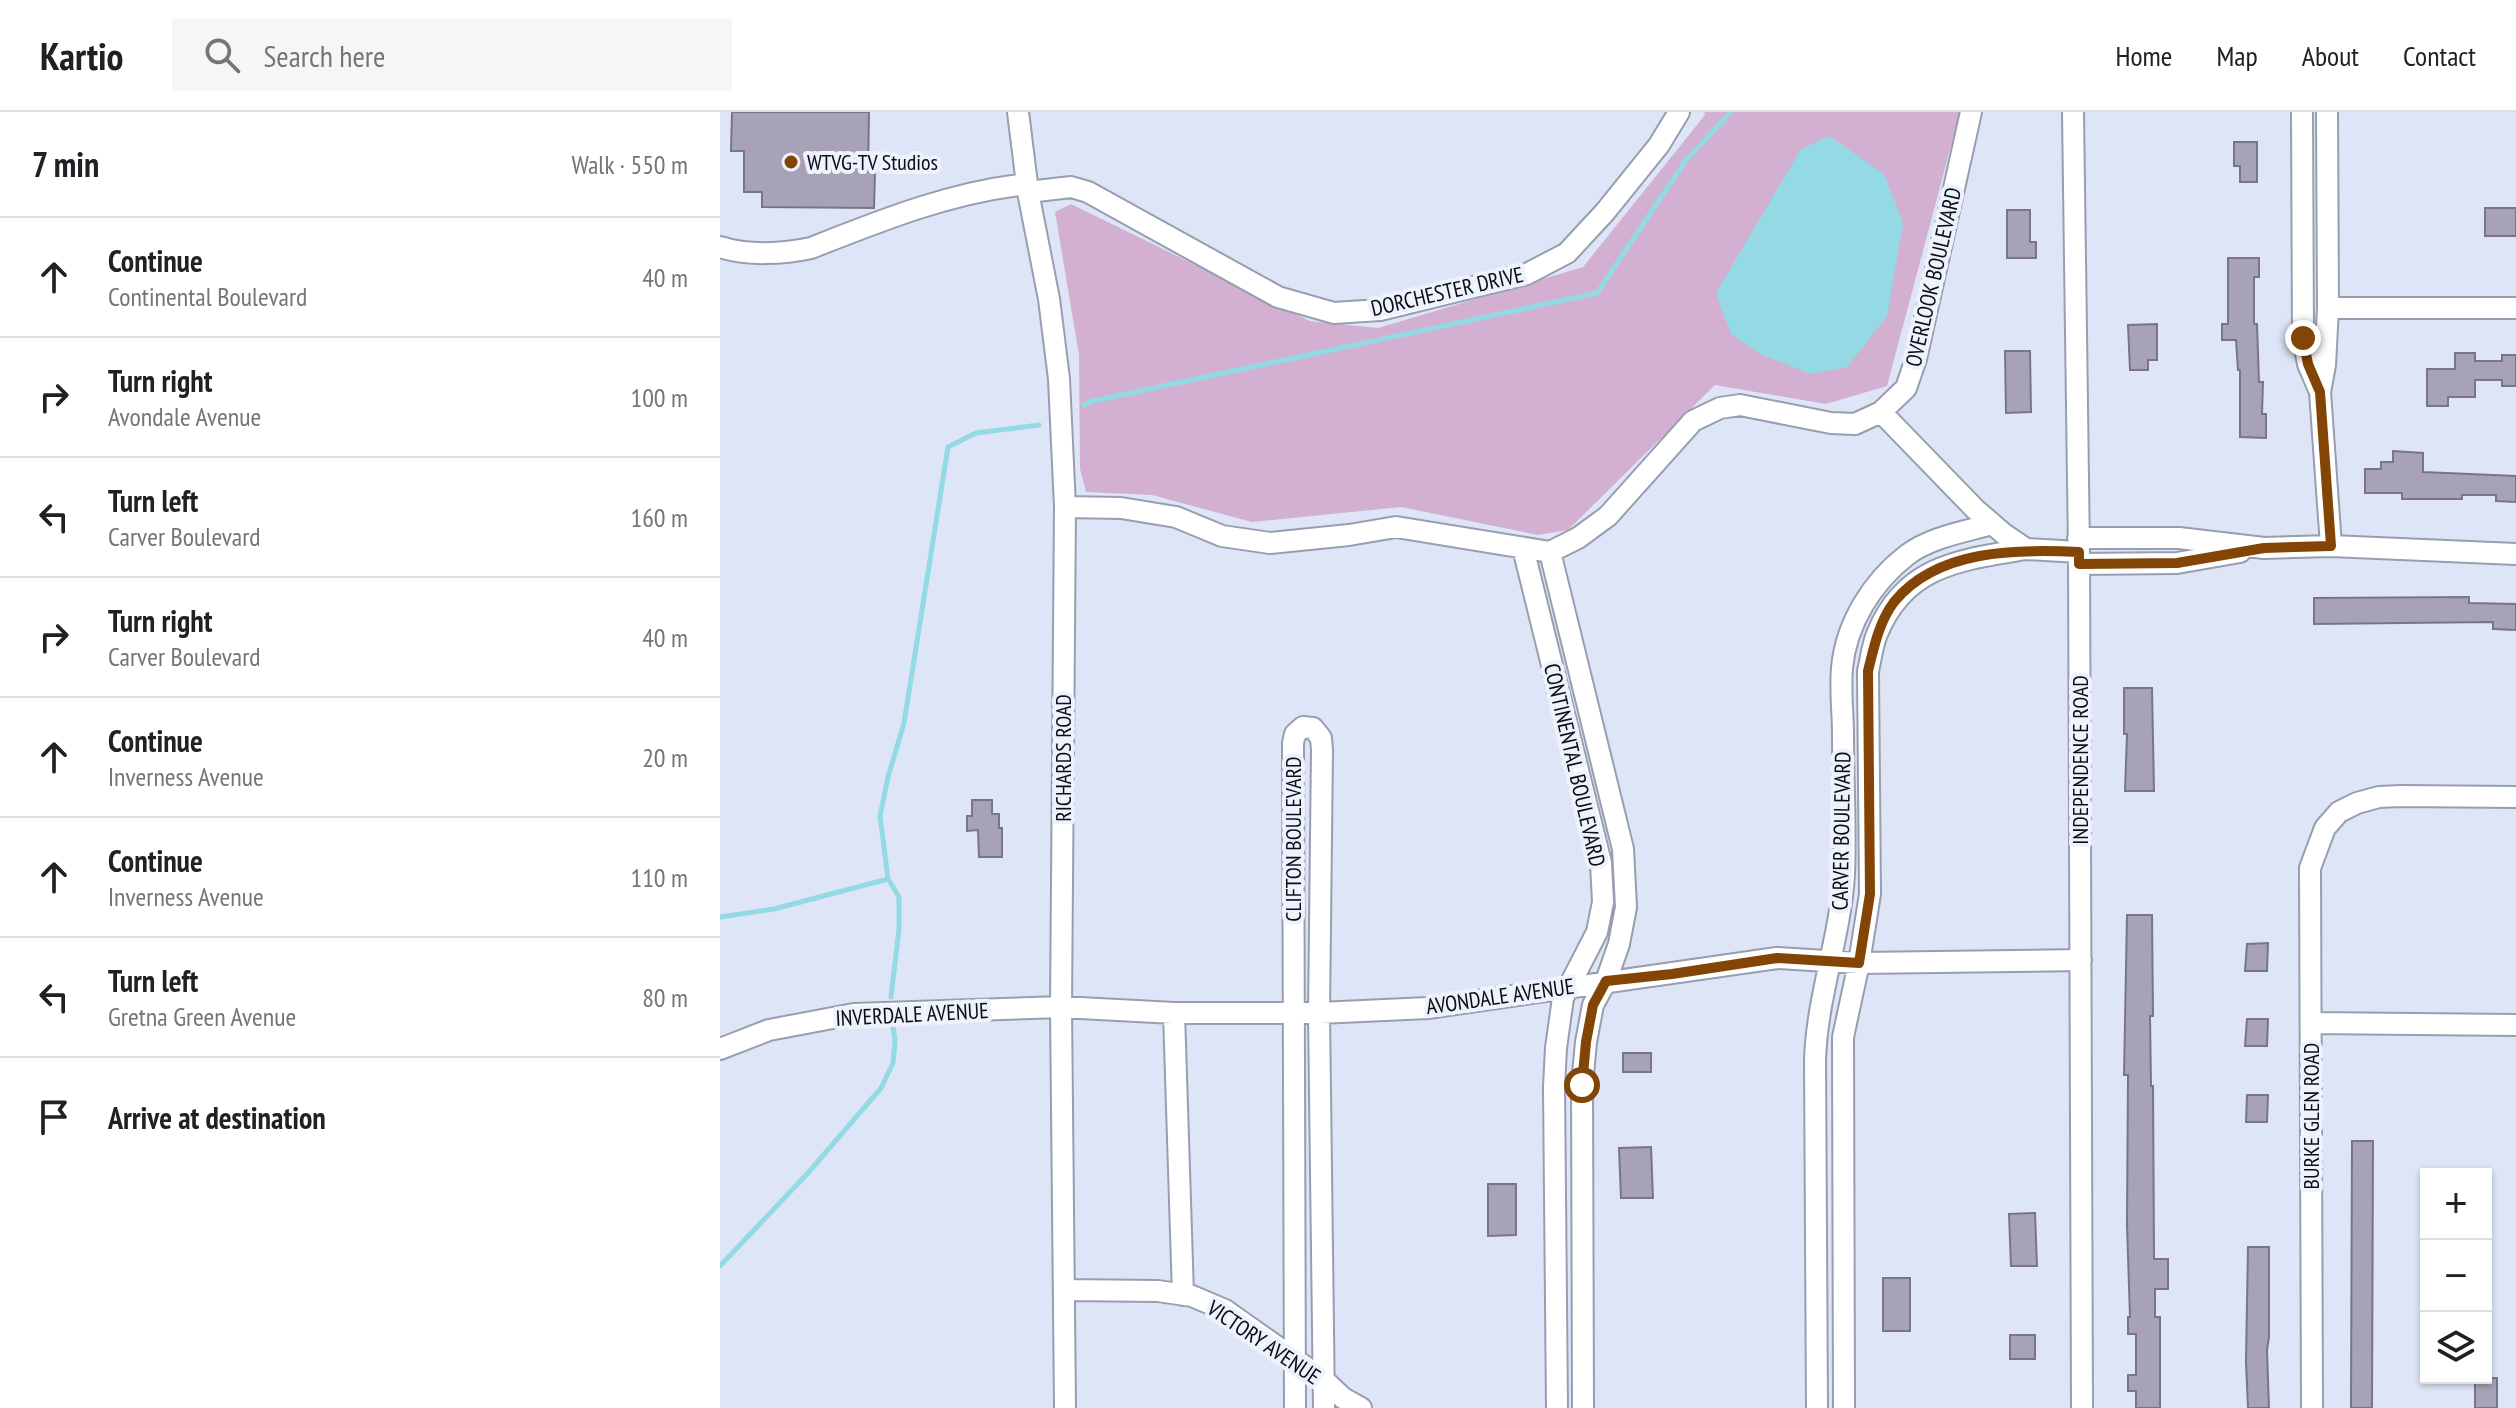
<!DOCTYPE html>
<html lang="en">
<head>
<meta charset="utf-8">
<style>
  :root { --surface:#fff; --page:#f6f6f6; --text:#202124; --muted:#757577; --line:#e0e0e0 }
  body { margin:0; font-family:"PT Sans Narrow",sans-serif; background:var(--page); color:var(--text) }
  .controls { position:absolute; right:24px; bottom:24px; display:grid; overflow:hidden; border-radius:0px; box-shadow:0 2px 6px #0004 }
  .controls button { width:72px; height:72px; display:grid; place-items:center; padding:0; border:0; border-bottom:2px solid var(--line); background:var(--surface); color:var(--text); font:40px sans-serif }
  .stop { position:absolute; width:24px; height:24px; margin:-18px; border:6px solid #834505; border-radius:50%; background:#fff }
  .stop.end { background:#834505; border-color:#fff; box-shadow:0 2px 8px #0008 }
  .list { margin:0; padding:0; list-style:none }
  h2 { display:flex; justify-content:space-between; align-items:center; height:104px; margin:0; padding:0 32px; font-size:34px }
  h2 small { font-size:26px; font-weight:400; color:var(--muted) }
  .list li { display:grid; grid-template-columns:52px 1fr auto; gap:24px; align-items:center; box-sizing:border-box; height:120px; padding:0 32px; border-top:2px solid var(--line) }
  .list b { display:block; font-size:30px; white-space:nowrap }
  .list p { margin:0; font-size:26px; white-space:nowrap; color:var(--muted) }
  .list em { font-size:26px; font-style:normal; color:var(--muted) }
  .icon { flex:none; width:44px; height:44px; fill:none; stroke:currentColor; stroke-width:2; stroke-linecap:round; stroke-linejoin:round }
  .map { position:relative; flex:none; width:1796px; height:1296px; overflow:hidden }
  header { display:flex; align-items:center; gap:48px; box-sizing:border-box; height:112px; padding:0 40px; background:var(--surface); border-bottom:2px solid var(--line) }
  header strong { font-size:38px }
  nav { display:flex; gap:44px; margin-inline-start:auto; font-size:28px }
  .search { width:560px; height:72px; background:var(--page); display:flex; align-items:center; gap:20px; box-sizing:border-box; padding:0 28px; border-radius:0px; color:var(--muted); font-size:30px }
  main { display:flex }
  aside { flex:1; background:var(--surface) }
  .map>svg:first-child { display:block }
  .green { fill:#d3b0d1 }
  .water { fill:#94dae4 }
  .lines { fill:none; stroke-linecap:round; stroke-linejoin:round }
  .stream { stroke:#94dae4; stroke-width:5 }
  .building { fill:#a7a2b5; stroke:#797586; stroke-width:2 }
  .minor-casing { stroke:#979eb0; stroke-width:24 }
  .minor { stroke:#fff; stroke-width:20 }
  .route { stroke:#834505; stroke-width:10 }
  .poi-dot { fill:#834505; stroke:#edf2fd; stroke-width:3 }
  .labels { text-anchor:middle; stroke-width:8; stroke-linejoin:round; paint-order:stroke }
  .poi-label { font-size:22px; fill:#0a0d13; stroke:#edf2fd; text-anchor:start }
  .street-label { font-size:22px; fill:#0a0d13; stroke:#edf2fd }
</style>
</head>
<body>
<header>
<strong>Kartio</strong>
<div class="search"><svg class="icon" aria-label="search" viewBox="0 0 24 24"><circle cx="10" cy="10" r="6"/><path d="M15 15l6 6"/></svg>Search here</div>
<nav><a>Home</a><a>Map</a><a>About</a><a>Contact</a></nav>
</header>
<main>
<aside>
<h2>7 min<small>Walk · 550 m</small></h2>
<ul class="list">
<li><svg class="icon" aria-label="ahead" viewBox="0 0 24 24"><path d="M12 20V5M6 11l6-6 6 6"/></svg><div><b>Continue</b><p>Continental Boulevard</p></div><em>40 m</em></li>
<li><svg class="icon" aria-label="right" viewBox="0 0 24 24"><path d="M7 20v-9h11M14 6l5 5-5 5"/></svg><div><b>Turn right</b><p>Avondale Avenue</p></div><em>100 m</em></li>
<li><svg class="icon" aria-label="left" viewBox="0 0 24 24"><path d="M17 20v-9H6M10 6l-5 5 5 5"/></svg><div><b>Turn left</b><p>Carver Boulevard</p></div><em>160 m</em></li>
<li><svg class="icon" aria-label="right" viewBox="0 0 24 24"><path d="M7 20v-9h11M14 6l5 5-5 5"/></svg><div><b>Turn right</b><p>Carver Boulevard</p></div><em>40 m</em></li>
<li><svg class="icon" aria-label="ahead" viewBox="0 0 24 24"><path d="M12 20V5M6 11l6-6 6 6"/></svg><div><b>Continue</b><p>Inverness Avenue</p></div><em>20 m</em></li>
<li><svg class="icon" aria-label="ahead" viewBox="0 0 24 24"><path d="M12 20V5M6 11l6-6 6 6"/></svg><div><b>Continue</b><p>Inverness Avenue</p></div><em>110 m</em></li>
<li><svg class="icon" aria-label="left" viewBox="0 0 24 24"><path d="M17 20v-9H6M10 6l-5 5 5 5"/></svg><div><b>Turn left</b><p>Gretna Green Avenue</p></div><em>80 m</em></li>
<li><svg class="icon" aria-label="arrive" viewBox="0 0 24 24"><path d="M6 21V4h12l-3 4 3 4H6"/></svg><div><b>Arrive at destination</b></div></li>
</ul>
</aside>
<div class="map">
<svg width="1796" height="1296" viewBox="0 0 1796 1296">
  <rect width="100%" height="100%" fill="#dde5f7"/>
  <path class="green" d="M984,0H1240L1167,274L1106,292L995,273L848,418L818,423L681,395L532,410L432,383L366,380L360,357L359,243L335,100L351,92L590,209L658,216L863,155L985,3Z"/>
  <path class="water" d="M1109,24L1164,62L1183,111L1167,204L1127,255L1091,262L1042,243L1011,222L996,181L1081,37Z"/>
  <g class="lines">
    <path class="stream" d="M364,293L373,289L877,181L966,48L1011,0
      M168,767L179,785V817L171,885
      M0,805L54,797L168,767L160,704L168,665L184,611L228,335L256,321L319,313
      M0,1154L88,1061L161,976L173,951L175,930L173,913"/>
  </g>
  <path class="building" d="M12,0H149L148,60H155L154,96L42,95V80H24V39H11Z
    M1514,30H1537V70H1520V54H1514Z
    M1765,96H1796V124H1765Z
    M1287,98H1310V130H1316V146H1287Z
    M1508,146H1539V165H1534V212H1537L1539,270H1543L1542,302H1546V326L1520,325V258H1518L1516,228H1502V212H1508Z
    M1437,212V248H1428V258H1410L1408,213Z
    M1285,239H1310L1311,300L1286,301Z
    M1735,241H1755V249H1782V243H1796V274H1782V268H1755V285H1728V294H1707V257H1735Z
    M1673,339L1703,341V360L1796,364V390L1776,389V383H1742V387H1682V381H1645V357H1661V350H1673Z
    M1749,485V491L1796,492V518L1773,517V510L1594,512V486Z
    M1404,576H1432L1434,679H1405L1407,622H1404Z
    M252,688H272V702H279V716H282V745H259L258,718L247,719V704H252Z
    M1407,803H1432L1433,904H1430L1431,974H1433L1434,1144V1147H1448V1177H1435V1205H1440V1296H1416V1279H1408V1263H1416V1222H1408V1205H1410L1407,1113L1408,963H1404Z
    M1548,831L1547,859H1525L1527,832Z
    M1527,907H1548L1547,934H1525Z
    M903,941H931V960H903Z
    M1527,983H1548L1547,1010H1526Z
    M1632,1029H1653L1652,1296H1631Z
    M931,1035L933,1086H901L899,1036Z
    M768,1072H796V1123L768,1124Z
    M1315,1101L1317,1154H1291L1289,1102Z
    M1528,1135H1549V1225L1547,1238L1549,1296H1528L1526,1250Z
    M1163,1166H1190V1219H1163Z
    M1290,1223H1315V1247H1290Z
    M1755,1266H1777V1296H1755Z"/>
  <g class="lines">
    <g class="minor-casing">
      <path id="minor" d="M298,0L308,80L329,187L339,267L345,395L341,895L345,1296
        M1353,0L1359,440L1362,1296
        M1582,0L1583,226L1588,252L1600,280
        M1607,0L1608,196L1605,253L1600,280L1611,434
        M308,80L351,75L368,80L558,185L614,201L660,198L807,162L847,141L885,100L939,33L959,0
        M0,135C27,144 64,142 91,136C162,108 231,80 307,72
        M1608,196H1796
        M1161,300L1255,397L1284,422L1306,437L1359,440
        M345,395L401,396L456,405L502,424L550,431L629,423L676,415L830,440L858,426L888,404L973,309L1000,296L1020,293L1111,311L1135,312L1161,300L1186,276L1196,247L1251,0
        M1358,426H1459L1544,436L1611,434L1796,442
        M803,436L881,751L883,790L877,820L843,886L836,936L834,975L837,1296
        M830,440L903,737L906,795L899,832L886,869L873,893L866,930L862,973L863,1296
        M1359,452L1457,451L1520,440
        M454,901L463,1183
        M1591,911L1796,913
        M0,937L49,918L134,902L341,895L454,901H599L708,896L1057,846L1139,851L1361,848
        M345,1178L438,1179L472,1184L505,1198L604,1268L623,1286L641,1296
        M575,1296L573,631L575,622L583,615L593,616L601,626L602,638L599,901L604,1296
        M1097,1296L1095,948C1097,885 1120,826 1124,763C1126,716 1123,669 1123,623C1123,601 1120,578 1122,556C1126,512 1152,470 1187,443C1211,425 1244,420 1272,412
        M1124,1296L1123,925L1139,851L1150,782L1148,559C1151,547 1152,534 1157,522C1185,453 1240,448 1306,437
        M1592,1296L1590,756L1605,716L1619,700L1637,691L1659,685L1681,684L1796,685"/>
    </g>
    <use href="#minor" class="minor"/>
  </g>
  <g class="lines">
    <path class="route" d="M862,973L866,930L873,893L886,869L952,862L1057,846L1139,851L1150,782L1148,559C1154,535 1159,510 1174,490C1217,437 1297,437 1359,440V452L1457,451L1544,436L1611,434L1600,280L1588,252L1583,226"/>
  </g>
  <circle class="poi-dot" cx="71" cy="50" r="8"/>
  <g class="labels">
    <g class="poi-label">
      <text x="87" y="58">WTVG-TV Studios</text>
    </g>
    <g class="street-label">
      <text transform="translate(1213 165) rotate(-77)" y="8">OVERLOOK BOULEVARD</text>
      <text transform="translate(727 179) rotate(-13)" y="8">DORCHESTER DRIVE</text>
      <text transform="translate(343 646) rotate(-90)" y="8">RICHARDS ROAD</text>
      <text transform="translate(1360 648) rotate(-90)" y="8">INDEPENDENCE ROAD</text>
      <text transform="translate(855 653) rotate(77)" y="8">CONTINENTAL BOULEVARD</text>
      <text transform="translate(1121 719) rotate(-89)" y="8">CARVER BOULEVARD</text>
      <text transform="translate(573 727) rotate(-90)" y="8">CLIFTON BOULEVARD</text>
      <text transform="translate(780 884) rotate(-8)" y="8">AVONDALE AVENUE</text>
      <text transform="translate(192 902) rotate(-3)" y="8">INVERDALE AVENUE</text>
      <text transform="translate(1591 1004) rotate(-90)" y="8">BURKE GLEN ROAD</text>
      <text transform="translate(544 1230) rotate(34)" y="8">VICTORY AVENUE</text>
    </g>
  </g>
</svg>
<div class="controls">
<button>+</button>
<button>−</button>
<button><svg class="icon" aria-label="layers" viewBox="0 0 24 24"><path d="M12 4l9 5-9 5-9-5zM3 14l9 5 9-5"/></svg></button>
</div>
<div class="stop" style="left:862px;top:973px"></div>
<div class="stop end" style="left:1583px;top:226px"></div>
</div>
</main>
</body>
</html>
